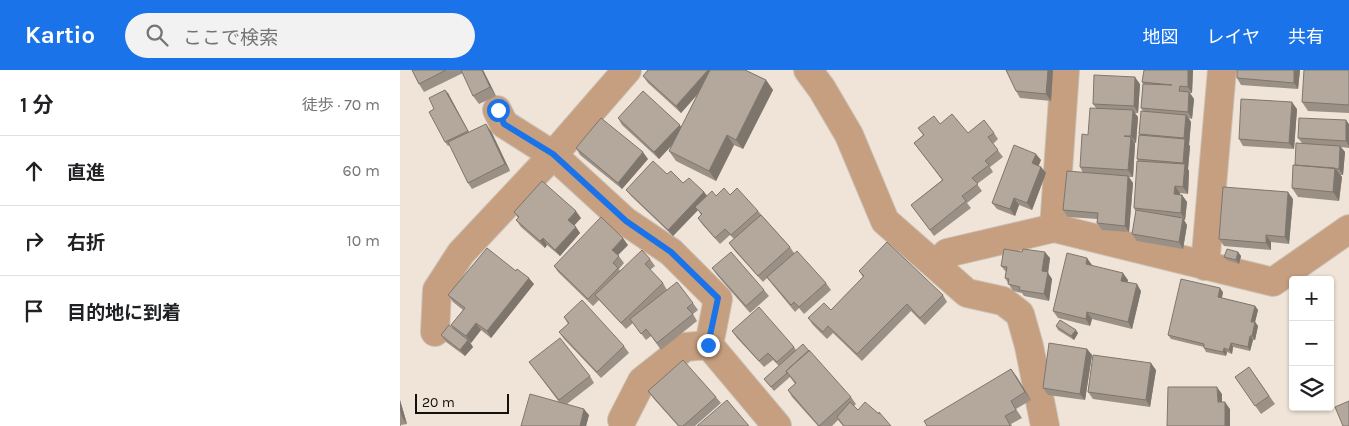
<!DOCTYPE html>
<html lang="ja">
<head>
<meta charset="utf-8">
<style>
  :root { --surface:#fff; --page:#f2f2f2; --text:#202124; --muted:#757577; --line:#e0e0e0; --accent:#1a73e8 }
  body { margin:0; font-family:Karla,"Noto Sans JP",sans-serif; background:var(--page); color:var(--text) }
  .controls { position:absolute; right:15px; bottom:15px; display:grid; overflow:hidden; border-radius:5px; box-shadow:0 1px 4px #0004 }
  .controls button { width:45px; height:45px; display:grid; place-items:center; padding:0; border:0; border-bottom:1px solid var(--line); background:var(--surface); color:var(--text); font:25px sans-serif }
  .scale { position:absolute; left:15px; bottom:12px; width:94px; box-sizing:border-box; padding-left:5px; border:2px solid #14110c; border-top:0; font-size:14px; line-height:18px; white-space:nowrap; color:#14110c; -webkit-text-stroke:4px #efe4d7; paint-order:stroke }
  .stop { position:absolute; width:15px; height:15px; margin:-11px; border:4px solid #1a73e8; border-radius:50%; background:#fff }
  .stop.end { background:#1a73e8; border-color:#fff; box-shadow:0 1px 5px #0008 }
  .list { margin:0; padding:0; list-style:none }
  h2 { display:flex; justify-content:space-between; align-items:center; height:65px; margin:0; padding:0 20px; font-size:21px }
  h2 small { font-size:16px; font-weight:400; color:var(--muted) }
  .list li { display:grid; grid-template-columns:32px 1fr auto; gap:15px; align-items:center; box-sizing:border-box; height:70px; padding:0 20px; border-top:1px solid var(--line) }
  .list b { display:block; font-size:19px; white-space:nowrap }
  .list em { font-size:16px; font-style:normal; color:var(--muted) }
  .icon { flex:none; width:28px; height:28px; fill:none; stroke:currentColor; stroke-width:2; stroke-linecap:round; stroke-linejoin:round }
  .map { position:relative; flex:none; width:949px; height:356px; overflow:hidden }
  header { display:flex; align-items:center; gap:30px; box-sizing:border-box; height:70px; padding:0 25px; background:var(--accent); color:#fff }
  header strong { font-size:24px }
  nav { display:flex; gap:28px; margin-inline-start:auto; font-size:18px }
  .search { width:350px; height:45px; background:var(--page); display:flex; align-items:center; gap:12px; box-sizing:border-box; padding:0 18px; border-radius:28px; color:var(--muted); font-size:19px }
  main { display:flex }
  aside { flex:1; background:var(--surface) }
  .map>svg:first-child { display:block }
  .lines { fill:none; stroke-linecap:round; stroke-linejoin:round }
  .minor-casing { stroke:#ccc2b7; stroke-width:30 }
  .minor { stroke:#c59f7f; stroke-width:28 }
  .wall { fill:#9b9086 }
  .shaded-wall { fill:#7e766d }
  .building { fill:#b4a89c; stroke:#7e766d }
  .route { stroke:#1a73e8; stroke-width:6 }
</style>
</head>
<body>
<header>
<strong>Kartio</strong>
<div class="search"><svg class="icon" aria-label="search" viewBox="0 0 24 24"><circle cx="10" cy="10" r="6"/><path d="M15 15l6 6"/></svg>ここで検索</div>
<nav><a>地図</a><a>レイヤ</a><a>共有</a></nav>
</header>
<main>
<aside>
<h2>1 分<small>徒歩 · 70 m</small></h2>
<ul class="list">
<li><svg class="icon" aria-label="ahead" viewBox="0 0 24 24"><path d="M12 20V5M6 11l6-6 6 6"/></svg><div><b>直進</b></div><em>60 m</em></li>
<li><svg class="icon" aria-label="right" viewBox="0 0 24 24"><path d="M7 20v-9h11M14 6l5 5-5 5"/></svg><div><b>右折</b></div><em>10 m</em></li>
<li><svg class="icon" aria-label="arrive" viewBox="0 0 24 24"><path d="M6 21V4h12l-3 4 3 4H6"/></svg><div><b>目的地に到着</b></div></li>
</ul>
</aside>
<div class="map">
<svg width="949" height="356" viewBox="0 0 949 356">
  <rect width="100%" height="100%" fill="#efe4d7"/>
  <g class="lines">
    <g class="minor-casing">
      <path id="minor" d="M408,0L422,19L449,65L485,151L567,223L603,231L620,244L629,276L645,356
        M97,40L104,54L153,85L225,151L271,182L318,229L309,275L377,356
        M654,158L665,0
        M535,195L547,183L654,158L873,212L949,159
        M805,196L822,0
        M35,262L37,220L61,183L153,85L227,0
        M222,350L242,311L285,277L309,275"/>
    </g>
    <use href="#minor" class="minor"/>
  </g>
  <path class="wall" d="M12,0H83L96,26L79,34L73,26L63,3L24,22L19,14Z
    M247,0H345L366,10L373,20L343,79L334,75L316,111L276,91L269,81L273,74L259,89L222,55L218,48L281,58L298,24L281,43L248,13L243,6L248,1Z
    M606,0H653L651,31L620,28L616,21Z
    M793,0L792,23H790L794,29L792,49L789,48L791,52L789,75L790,76L788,99L789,101L788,124L780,123V125H782L787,132L785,150H783L787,155L783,179L737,171L732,164L736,142L734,138L738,91L737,89L740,65L739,64L743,41L741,38L743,14L742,12Z
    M900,0L898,19L841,15L837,8Z
    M949,0V43L908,41L902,32Z
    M740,14L738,43H734L738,47L736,73H735V74L733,107H729L733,113L729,162L702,160L697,153V149L668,147L663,140L683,103L680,97L696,38L693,34Z
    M48,23L69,62L91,61L110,101L72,119L68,113L50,75L48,76L45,72L34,39Z
    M897,39L894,79L843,76L839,69Z
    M540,54L568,63H594L598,69L593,74L603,87L590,97L593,102L577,114L582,121L567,133L571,138L534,166L511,135L542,110L514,73L523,65L518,58Z
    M949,54V78L941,77L945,82L943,105H940L942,107L939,131L898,127L892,118L895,95L902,73L898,68Z
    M176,78L248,89L222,119L180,85Z
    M641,90L638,96L641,97L646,103L632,140L619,135L615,146L597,139L592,133Z
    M267,104L283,113L304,122L307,126L330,125L358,141L390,177L394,183L426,213L431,220L404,244L399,238L395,242L367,208L363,212L334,180L329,173L334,169L330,165L320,174L302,154L298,148L301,145L298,140L273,166L231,126L226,120Z
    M893,129L889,174L871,172V180L824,176L819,169Z
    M114,142L181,148L174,155L180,163L160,186L147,175L145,178L121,157L116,150L118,148Z
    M228,175L218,185L224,193L219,199L220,201L250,189L255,196L250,200L263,213L267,220L293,233L298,240L293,244L297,251L261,280L251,266L246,270L233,253L226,259L199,230L193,236L158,202L154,196Z
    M622,182L650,188L648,203L652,209L649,231L624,226L622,223L613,221L605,208L606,202L601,196Z
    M838,182L841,186L839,194L827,190L824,187Z
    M692,195V196L728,210L727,212L741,221L732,259L692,249L690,256L658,248L653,241Z
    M312,198L364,220L369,226L350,243L317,205Z
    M116,201L134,214L91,268L81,260L71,273L70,272L73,277L65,286L46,272L41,265L54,259L51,255L63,240L53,232L48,225Z
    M459,201L543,225L547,232L525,255L511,241L462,291L433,263L427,269L413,255L408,248L431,240L463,207Z
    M823,222L822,228L855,236L858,240L855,252L858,256L855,270H853L850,281L833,277L832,284L827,282L826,286L806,282L804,278V277L771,269L768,265Z
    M164,247L224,276L229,283L201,308L164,269L159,262L168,254Z
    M656,256L678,263L674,270L658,260Z
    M332,261L394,277L396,280L451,327L456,334L454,336L458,340L491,356H443L438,350L432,356H418L392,327L388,320L395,314L390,307L374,321L364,309L379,296L373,290L364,297L337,268Z
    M687,279L692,285L685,330L648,325L643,318Z
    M129,292L190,306L194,313L167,334L189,345L186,356H121L159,332Z
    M849,297L875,334L861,344L835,307Z
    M611,299L631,330L616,339L622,348L611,354L612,356H527Z
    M756,300L750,337L693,329L688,322Z
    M248,321L316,327L321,333L295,356H278L253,328Z
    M0,330L7,354L1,355V356H0Z"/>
  <path class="shaded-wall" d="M82,0H83L96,26L90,17Z
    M308,0H314L316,3L281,43L276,36Z
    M648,0H653L651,31L646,24Z
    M788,0H793L792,23L788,17Z
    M894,0H900L898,19L894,13Z
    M735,7L740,14L738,43L734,36Z
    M366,10L373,20L343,79L336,70Z
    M45,20L48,23L70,65L68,61Z
    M789,22L794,29L792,49L788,42Z
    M892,32L897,39L894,79L889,73Z
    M733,40L738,47L736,73L731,66Z
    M786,45L791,52L789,75L784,68Z
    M946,50L949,54V76L946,71Z
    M86,54L91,61L110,101L105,94Z
    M280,55L284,62L259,89L254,82Z
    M327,65L334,75L316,111L309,101Z
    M731,67L735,74L733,107L728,100Z
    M785,69L790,76L788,99L789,101L788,124L783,117L785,95L783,93Z
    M940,76L945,82L943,105L939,99Z
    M243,82L248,89L222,119L218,113Z
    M636,84L641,90L637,100L632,93Z
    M641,97L646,103L632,140L627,133Z
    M935,98L942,107L939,131L933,122Z
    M728,106L733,113L729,162L725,156Z
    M775,116L780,123L779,131L774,124Z
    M304,122L309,128L295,137L298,140L273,166L268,160Z
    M888,122L893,129L889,174L885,167Z
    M782,125L787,132L785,150L781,143Z
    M614,128L619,135L615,146L610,139Z
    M176,141L181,148L173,157L168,150Z
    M783,148L787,155L783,179L779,172Z
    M176,157L180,163L160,186L155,180Z
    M866,165L871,172V180L866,173Z
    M143,168L147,175L145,178L140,171Z
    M223,168L228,175L217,186L212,180Z
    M645,182L650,188L648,203L652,209L649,231L644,224L642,201Z
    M838,182L841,186L839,194L836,190Z
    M687,188L692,195L691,201L686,194Z
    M723,203L728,210L726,218L721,211Z
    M129,208L134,214L91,268L87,261Z
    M737,214L741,221L732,259L728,252Z
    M820,218L823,222L821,231L818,227Z
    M855,236L858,240L854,256L851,252Z
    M687,242L692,249L690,256L686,249Z
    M855,252L858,256L855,270L852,266Z
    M76,253L81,260L71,273L66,266Z
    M676,260L678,263L674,270L671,266Z
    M850,266L853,270L850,281L848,277Z
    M68,270L73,277L65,286L60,280Z
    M831,273L833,277L832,284L829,280Z
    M824,278L827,282L826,286L823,282Z
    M687,279L692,285L685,330L680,324Z
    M751,293L756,300L750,337L746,330Z
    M611,299L617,307L631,330L625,322Z
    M817,317L822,324V339L818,332Z
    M0,330L7,354L2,347L0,340Z
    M825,332L830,339V356H825Z
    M184,339L189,345L186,356H180Z"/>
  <path class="building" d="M12,0H46L19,14Z
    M61,0H82L90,17L73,26Z
    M248,0H308L276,36L243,6Z
    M310,0H345L366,10L336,70L327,65L309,101L269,81Z
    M606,0H648L646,24L616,21Z
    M744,0H788V17L780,16L779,21L789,22L788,42L741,38L743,14L772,15L742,12Z
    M837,0H894V13L837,8Z
    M904,0H949V35L902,32Z
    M694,5L735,7L734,36L693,34Z
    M45,20L68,61L45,72L29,42L34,39L29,28Z
    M243,21L280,55L254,82L218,48Z
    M841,29L892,32L889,73L839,69Z
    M690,38L733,40L731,66H724L731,67L728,100L680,97L682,64L688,65Z
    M741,41L786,45L784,68L739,64Z
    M552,44L568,63L584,50L594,63L588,67L598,80L585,91L589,95L572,108L578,114L562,126L566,131L530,160L511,135L543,110L514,73L524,65L518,58L534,46L540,54Z
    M201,48L243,82L218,113L176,78Z
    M899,48L946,50V71L898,68Z
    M86,54L105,94L68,113L48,72Z
    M739,65L785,69L783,93L737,89Z
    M896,73L940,76L939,99L895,95Z
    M614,75L636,84L632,93L641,97L627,133L614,128L610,139L592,133Z
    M253,91L267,104L271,101L283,113L289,108L304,122L268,160L226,120Z
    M737,91L785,94L783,117L775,116L774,124L782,125L781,143L734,138Z
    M893,95L935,98L933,122L892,118Z
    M667,101L728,106L725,156L697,153L698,143L663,140Z
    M142,111L176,141L168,150L176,157L155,180L143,168L140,171L116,150L119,147L114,142Z
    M823,117L888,122L885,167L866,165V173L819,169Z
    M324,118L330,125L337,118L358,141L331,165L325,159L315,168L298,148L302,144L295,137L312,121L316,126Z
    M736,140L783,148L779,172L732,164Z
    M361,145L390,177L358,206L329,173Z
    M201,147L223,168L212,180L219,186L213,193L218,198L188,229L154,196Z
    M487,172L543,225L520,248L507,234L457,284L428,256L423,262L408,248L424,233L431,240L464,206L459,201Z
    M87,178L116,201L117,199L129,208L87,261L76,253L66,266L51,255L65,238L48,225Z
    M604,179L622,182L623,179L645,182L642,201L648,202L644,224L619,220L620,217L608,214L609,209L605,208L607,197L601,196Z
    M827,179L838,182L836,190L824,187Z
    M242,180L250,189L245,194L263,213L221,253L195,225Z
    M397,181L426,213L399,237L394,232L391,235L367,207Z
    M331,182L364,220L346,236L312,198Z
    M667,183L687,188L686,194L723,203L721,211L737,214L728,252L687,242L686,249L653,241Z
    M781,209L820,218L818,227L855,236L851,252H855L852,266H850L848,277L831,273L829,280L824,278L823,282L804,278V274L768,265Z
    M277,212L293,233L287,238L293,244L257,273L246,259L241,264L230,249Z
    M182,230L224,276L197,302L159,262L169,253L164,247Z
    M359,237L394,277L377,292L368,283L359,291L332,261Z
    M660,250L676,260L671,266L656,256Z
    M49,255L68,270L60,280L41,265Z
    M160,268L190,306L159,330L129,292Z
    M649,273L687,279L680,324L643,318Z
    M403,274L409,281L386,301L387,303L371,317L364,309Z
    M409,280L451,327L419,356L388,320L396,313L386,301Z
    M693,285L751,293L746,330L688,322Z
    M283,290L316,327L283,356H279L248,321Z
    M849,297L869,326L855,336L835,307Z
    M611,299L625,322L611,331L616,340L605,346L610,355L609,356H527L524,351Z
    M768,317H817L818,332H825V356H767Z
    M130,324L184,339L180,356H121Z
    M327,330L349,356H297Z
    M949,331V356H943L935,337Z
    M450,332L458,340L465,332L479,344V342L491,356H444L437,347Z"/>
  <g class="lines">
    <path class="route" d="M98,40L104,54L153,84L226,151L271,182L318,228L308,275"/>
  </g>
</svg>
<div class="controls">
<button>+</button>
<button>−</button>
<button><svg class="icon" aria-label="layers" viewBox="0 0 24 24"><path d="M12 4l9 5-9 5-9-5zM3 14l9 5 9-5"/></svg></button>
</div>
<div class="scale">20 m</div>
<div class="stop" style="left:98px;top:40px"></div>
<div class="stop end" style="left:308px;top:275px"></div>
</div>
</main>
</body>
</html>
